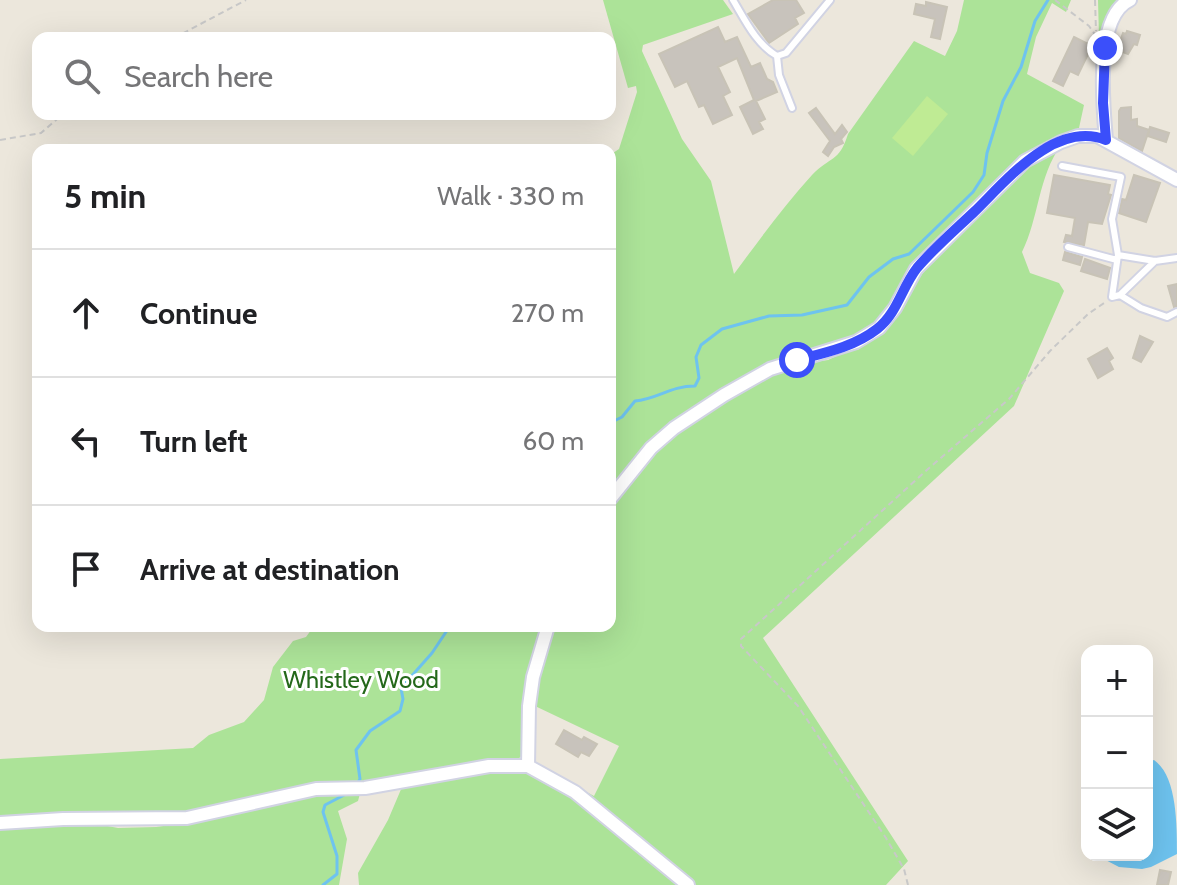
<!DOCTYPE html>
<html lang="en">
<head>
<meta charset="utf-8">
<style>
  :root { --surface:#fff; --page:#f6f6f6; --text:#202124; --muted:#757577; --line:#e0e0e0 }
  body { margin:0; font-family:Cabin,sans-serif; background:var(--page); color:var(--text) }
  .controls { position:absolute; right:24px; bottom:24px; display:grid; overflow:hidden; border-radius:16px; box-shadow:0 8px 32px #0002 }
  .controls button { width:72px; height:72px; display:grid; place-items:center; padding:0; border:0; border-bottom:2px solid var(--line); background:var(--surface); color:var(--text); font:40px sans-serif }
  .stop { position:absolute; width:24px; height:24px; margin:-18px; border:6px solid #3b4ffa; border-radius:50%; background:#fff }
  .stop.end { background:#3b4ffa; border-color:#fff; box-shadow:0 2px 8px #0008 }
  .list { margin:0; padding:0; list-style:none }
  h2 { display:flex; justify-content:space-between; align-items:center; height:104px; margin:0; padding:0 32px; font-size:34px }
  h2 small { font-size:26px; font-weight:400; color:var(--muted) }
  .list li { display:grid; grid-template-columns:52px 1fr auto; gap:24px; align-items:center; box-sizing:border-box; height:128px; padding:0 32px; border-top:2px solid var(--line) }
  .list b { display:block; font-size:30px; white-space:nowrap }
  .list em { font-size:26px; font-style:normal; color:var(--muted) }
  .icon { flex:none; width:44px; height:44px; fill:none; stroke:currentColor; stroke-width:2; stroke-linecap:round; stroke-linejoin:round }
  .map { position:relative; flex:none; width:1177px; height:885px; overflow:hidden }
  .search { position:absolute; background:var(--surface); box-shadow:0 8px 32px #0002; left:32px; top:32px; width:584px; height:88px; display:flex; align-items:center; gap:20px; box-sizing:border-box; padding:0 28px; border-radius:16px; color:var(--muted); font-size:30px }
  .panel { position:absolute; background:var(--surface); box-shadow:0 8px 32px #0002; left:32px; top:144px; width:584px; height:488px; border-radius:16px }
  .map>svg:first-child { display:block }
  .green { fill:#ace398 }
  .pitch { fill:#bfeb94 }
  .water { fill:#6ec3ef }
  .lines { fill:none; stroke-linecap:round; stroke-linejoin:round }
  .stream { stroke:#6ec3ef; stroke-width:3 }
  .building { fill:#c8c3bc; stroke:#c8c3b6; stroke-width:2 }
  .service-casing { stroke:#d1d3e3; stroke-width:10 }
  .minor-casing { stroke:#d1d3e3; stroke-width:16 }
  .path { stroke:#c8c8c8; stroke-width:2; stroke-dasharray:6 4; stroke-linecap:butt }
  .service { stroke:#fff; stroke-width:6 }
  .minor { stroke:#fff; stroke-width:12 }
  .route { stroke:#3b4ffa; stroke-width:10 }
  .labels { text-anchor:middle; stroke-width:6; stroke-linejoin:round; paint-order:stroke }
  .park-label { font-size:24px; fill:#24681a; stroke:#fff }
</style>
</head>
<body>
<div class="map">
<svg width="1177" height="885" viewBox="0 0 1177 885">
  <rect width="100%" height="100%" fill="#ece7dc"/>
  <path class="green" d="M603,0H723L733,14L643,45L642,51L682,139L711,181L734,274C759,240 784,206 812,175C830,156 839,163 848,134L914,41L945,56L957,31L964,0H1071L1066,12L1052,3L1036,37L1027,74L1084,105L1079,128L1042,145L1040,156L1061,145C1038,177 1039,218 1022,252L1030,273L1059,283L1064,291L1014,406L763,638L908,861L886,885H359L358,873L388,820L402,787L490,771L538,766L594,796L619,746L535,706L538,677L554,626H610V507L633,476L658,448L692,422L755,384L795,365L828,360L867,342L911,290L932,260L885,316L855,339L774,364L643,451L610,491V155L619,149L637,92L636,86L628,88Z
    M1098,0H1124L1103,38L1099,37Z
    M314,626H544L525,754L516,760L477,762L415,775L363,782L358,801L338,811L347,839L339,885H0V829L97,824L118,828L156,827L186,823L195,811L0,818V759L193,748L209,735L244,722L264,700L273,667L293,641L306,637Z"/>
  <path class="pitch" d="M927,96L948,114L913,156L892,138Z"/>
  <path class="water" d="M1154,760C1177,776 1177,824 1177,854L1151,867L1142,869L1119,867L1096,855H1147V762Z"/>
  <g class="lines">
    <path class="stream" d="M610,423L622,417L635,401C658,399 670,386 695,386L699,378L696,357L701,345L722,329L769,316L802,315L847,305L869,277L893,259L909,254L973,192L984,175L987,153L1003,101L1021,67L1035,21L1048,0
      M475,626H487
      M356,786L360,779L356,750L370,731L400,711L403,699L401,688L432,653L450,626
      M323,885L337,874V856L323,812L325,805L348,793"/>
  </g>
  <path class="building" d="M773,0H796L804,13L795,18L798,24L769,43L748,14Z
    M926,2L947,7L940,39L931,37L935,19L914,14L916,4L926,6Z
    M718,27L725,42L737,37L751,67L760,63L767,79L773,82L777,92L756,101L765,119L759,122L763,129L753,134L740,107L754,100L737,58L718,67L730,92L723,96L732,115L713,124L704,105L699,107L687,81L675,87L659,54Z
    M1127,31L1140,35L1137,45L1134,44L1128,54L1117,50L1123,33L1126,34Z
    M1074,37L1092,46L1078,75L1070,71L1063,86L1053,81Z
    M1131,107V120L1137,119V126L1149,130L1142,151L1119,138V111L1121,108Z
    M816,108L835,134L842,125L847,132L841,139L843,143L834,147L828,156L823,152L830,141L809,113Z
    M1150,127L1169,133L1166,142L1148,136Z
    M1054,175L1110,185L1108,194L1111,195L1102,224L1088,222L1084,245L1064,242L1066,235L1072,236L1075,218L1047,213Z
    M1134,175L1160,183L1146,222L1119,213L1122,199L1126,200Z
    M1065,252L1082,257L1080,265L1063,260Z
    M1085,259L1110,268L1107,279L1081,271Z
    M1177,284V306L1174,307L1168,286Z
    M1140,336L1153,342L1141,362L1133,358Z
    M1107,348L1113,358L1109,361L1113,369L1098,378L1088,359Z
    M564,730L582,740L584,737L597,744L589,756L581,752L578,757L556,744Z
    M1160,870L1171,872L1168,885H1157Z"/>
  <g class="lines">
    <g class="service-casing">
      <path id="service" d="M733,0C745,20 756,44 777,56L786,53L830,0
        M777,56L779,75L792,108
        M1062,166L1121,177L1112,219L1118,255L1112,297L1120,295
        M1068,247L1117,260
        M1118,255L1155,261L1177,258
        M1155,261L1120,295L1141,308L1167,317L1177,312"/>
    </g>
    <g class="minor-casing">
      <path id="minor" d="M1106,140C1103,106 1094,16 1130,0
        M610,499L651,448L674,428L724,395L770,369L856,342L879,328L895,308L916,269L1025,161L1061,142L1078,136H1097L1177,180
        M528,766L529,706L533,677L548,626
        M0,823L63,819L187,818L316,789L365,788L489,766H528L575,792L688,885"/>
    </g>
    <path class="path" d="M1055,0L1089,26L1096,36
      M1095,0L1096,31
      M174,38L246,0
      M0,140L41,133L63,114
      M908,885L904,869L886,838L798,706L741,646V639L928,469L1009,399L1050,351L1088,314L1107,301"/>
    <use href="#service" class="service"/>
    <use href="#minor" class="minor"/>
  </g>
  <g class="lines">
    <path class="route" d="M797,360C824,353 854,347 877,329C897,314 902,287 917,268C934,248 955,230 974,212C1006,181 1055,120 1106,140L1103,103L1105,48"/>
  </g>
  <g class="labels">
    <g class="park-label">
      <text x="361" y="688">Whistley Wood</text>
    </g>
  </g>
</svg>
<div class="controls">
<button>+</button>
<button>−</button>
<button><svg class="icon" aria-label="layers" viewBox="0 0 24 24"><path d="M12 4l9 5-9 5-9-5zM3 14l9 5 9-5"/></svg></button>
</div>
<div class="stop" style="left:797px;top:360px"></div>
<div class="stop end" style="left:1105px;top:48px"></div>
<div class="search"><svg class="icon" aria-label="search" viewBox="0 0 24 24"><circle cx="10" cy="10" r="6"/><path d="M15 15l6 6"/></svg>Search here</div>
<section class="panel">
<h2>5 min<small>Walk · 330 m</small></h2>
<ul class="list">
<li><svg class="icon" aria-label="ahead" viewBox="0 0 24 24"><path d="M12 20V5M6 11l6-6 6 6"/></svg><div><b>Continue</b></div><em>270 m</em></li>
<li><svg class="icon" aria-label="left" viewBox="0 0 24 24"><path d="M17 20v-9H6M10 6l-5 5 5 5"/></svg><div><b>Turn left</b></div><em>60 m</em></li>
<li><svg class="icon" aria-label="arrive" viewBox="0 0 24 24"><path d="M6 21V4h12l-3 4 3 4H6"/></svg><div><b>Arrive at destination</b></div></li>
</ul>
</section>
</div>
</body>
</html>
